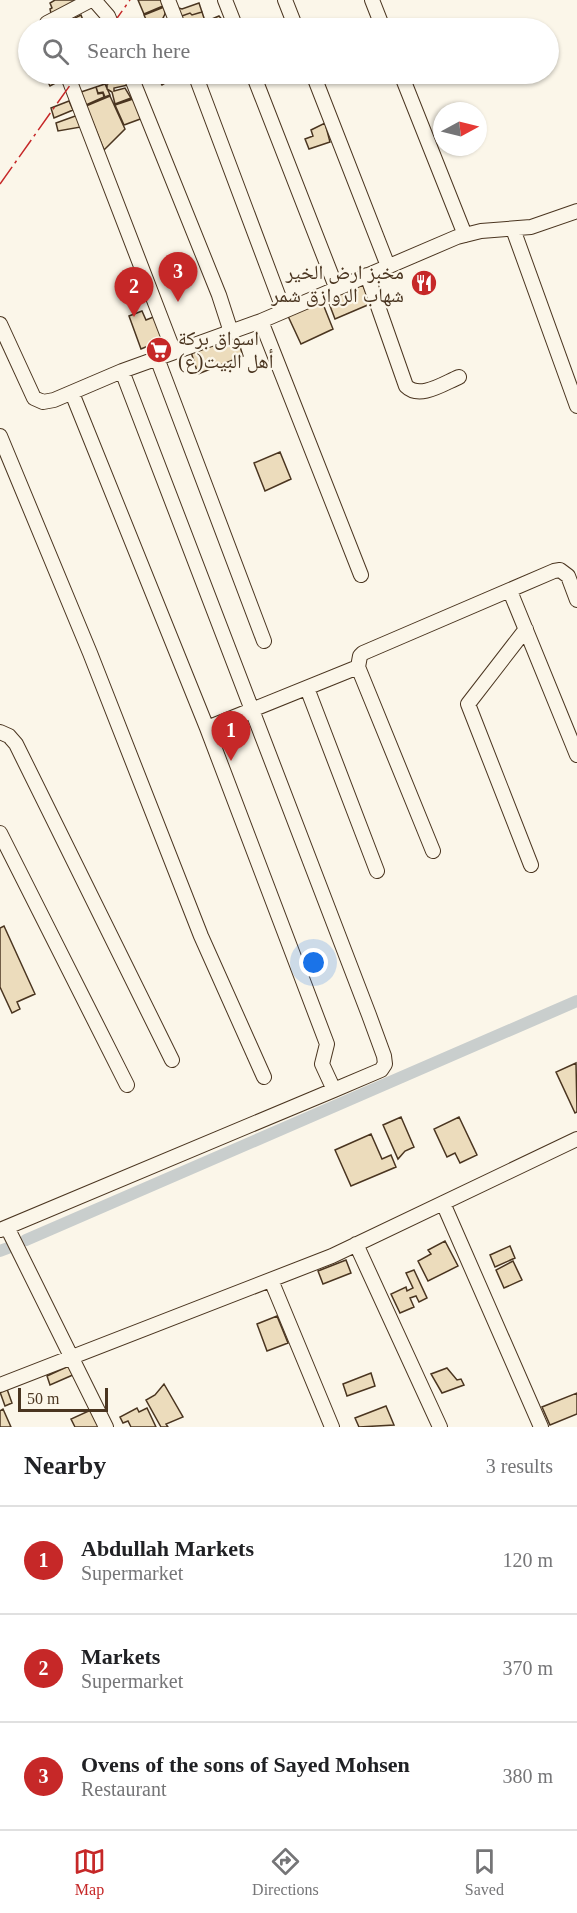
<!DOCTYPE html>
<html lang="en">
<head>
<meta charset="utf-8">
<style>
  :root { --surface:#fff; --page:#f2f2f2; --text:#202124; --muted:#757577; --line:#e0e0e0; --accent:#c62828 }
  body { margin:0; font-family:"Times New Roman","Noto Naskh Arabic",serif; background:var(--page); color:var(--text) }
  .compass { position:absolute; left:433px; top:102px; width:54px; height:54px; border-radius:50%; background:var(--surface); box-shadow:0 2px 4px #0004; rotate:83deg }
  .scale { position:absolute; left:18px; bottom:15px; width:90px; box-sizing:border-box; padding-left:6px; border:3px solid #4a3520; border-top:0; font-size:16px; line-height:21px; white-space:nowrap; color:#4a3520; -webkit-text-stroke:4px #fbf6e9; paint-order:stroke }
  .you { position:absolute; left:314px; top:963px; width:21px; height:21px; margin:-15px; border:4px solid #fff; border-radius:50%; background:#1a73e8; box-shadow:0 0 0 9px #1a73e833 }
  .badge { display:grid; place-items:center; width:39px; height:39px; border-radius:50%; background:var(--accent); color:#fff; font-size:20px; font-weight:700 }
  .pin { position:absolute; translate:-50% -50px; filter:drop-shadow(0 2px 3px #0008) }
  .pin::after { content:''; position:absolute; top:32px; width:21px; height:18px; background:inherit; clip-path:polygon(0 0,100% 0,50% 100%) }
  .list { margin:0; padding:0; list-style:none }
  h2 { display:flex; justify-content:space-between; align-items:center; height:78px; margin:0; padding:0 24px; font-size:26px }
  h2 small { font-size:20px; font-weight:400; color:var(--muted) }
  .list li { display:grid; grid-template-columns:39px 1fr auto; gap:18px; align-items:center; box-sizing:border-box; height:108px; padding:0 24px; border-top:2px solid var(--line) }
  .list b { display:block; font-size:22px; white-space:nowrap }
  .list p { margin:0; font-size:20px; white-space:nowrap; color:var(--muted) }
  .list em { font-size:20px; font-style:normal; color:var(--muted) }
  .icon { flex:none; width:33px; height:33px; fill:none; stroke:currentColor; stroke-width:2; stroke-linecap:round; stroke-linejoin:round }
  .map { position:relative; flex:none; width:577px; height:1427px; overflow:hidden }
  .search { position:absolute; background:var(--surface); box-shadow:0 2px 4px #0004; left:18px; right:18px; top:18px; height:66px; display:flex; align-items:center; gap:15px; box-sizing:border-box; padding:0 21px; border-radius:33px; color:var(--muted); font-size:22px }
  .sheet { height:402px; background:var(--surface) }
  nav { display:flex; justify-content:space-around; align-items:center; box-sizing:border-box; height:84px; border-top:2px solid var(--line); background:var(--surface); font-size:16px; color:var(--muted) }
  nav a { display:grid; justify-items:center; gap:3px }
  nav .on { color:var(--accent) }
  .map>svg:first-child { display:block }
  .lines { fill:none; stroke-linecap:round; stroke-linejoin:round }
  .canal { stroke:#c9cecd; stroke-width:12 }
  .building { fill:#ecdcbc; stroke:#4a3520; stroke-width:1.5 }
  .minor-casing { stroke:#4a3520; stroke-width:16 }
  .minor { stroke:#fbf6e9; stroke-width:14 }
  .power { stroke:#c62828; stroke-width:1.5; stroke-dasharray:21 4.5 3 4.5; stroke-linecap:butt }
  .labels { text-anchor:middle; stroke-width:4.5; stroke-linejoin:round; paint-order:stroke }
  .poi-label { font-size:20px; fill:#4a3520; stroke:#fbf6e9; text-anchor:end }
</style>
</head>
<body>
<div class="map">
<svg width="577" height="1427" viewBox="0 0 577 1427">
  <rect width="100%" height="100%" fill="#fbf6e9"/>
  <g class="lines">
    <path class="canal" d="M26,1240L577,1001
      M0,1251L8,1248"/>
  </g>
  <path class="building" d="M55,0H74L77,6L52,18L50,9L52,8L50,3Z
    M138,0H161L163,6L144,14Z
    M199,3L202,12L192,15L190,13L179,17L175,7L182,9Z
    M164,7L165,14L163,18L168,21V27L150,28L144,15Z
    M202,12L205,21L212,19L205,27L184,28L179,17L190,13L192,15Z
    M81,15L86,28H57L56,27Z
    M219,16L225,23L219,28H201L212,19Z
    M39,74H63L65,78L50,86L45,76L41,78Z
    M137,74H177L175,77L162,85L158,78L140,83Z
    M127,77L128,85L114,88V91L125,88L131,98L115,104L112,92L107,89V84Z
    M105,84L110,95L105,97L103,92L98,93L96,87Z
    M96,87L98,94L103,93L104,97L86,105L81,92Z
    M110,96L125,129L104,150L86,106Z
    M133,99L143,118L124,125L115,105Z
    M69,101L73,110L54,118L51,108Z
    M78,115L81,127L58,131L56,123Z
    M325,123L330,142L309,149L305,139L313,136L311,130Z
    M362,282L370,304L335,319L327,298Z
    M321,299L333,329L301,344L287,314Z
    M142,311L146,320L156,316L165,339L141,349L129,316Z
    M236,334L243,356L198,374L191,352Z
    M280,452L291,479L265,491L254,463Z
    M4,926L35,994L17,1002L20,1009L12,1013L0,987V928Z
    M576,1063L577,1112L575,1113L556,1072Z
    M401,1117L414,1147L405,1151L398,1159L383,1125Z
    M459,1117L477,1155L460,1163L455,1153L447,1157L434,1129Z
    M371,1134L382,1159L391,1155L396,1167L351,1186L335,1150Z
    M445,1241L458,1266L428,1281L418,1261L431,1254L428,1250Z
    M510,1246L515,1258L495,1267L490,1255Z
    M346,1260L351,1273L323,1284L318,1271Z
    M513,1261L522,1280L504,1288L496,1270Z
    M414,1270L427,1298L419,1302L416,1296L410,1298L414,1307L400,1313L391,1294L406,1287L407,1291L413,1288L406,1273Z
    M277,1316L288,1343L267,1351L257,1324Z
    M71,1365L75,1374L50,1385L47,1376Z
    M447,1368L457,1380L461,1379L464,1385L442,1393L431,1374Z
    M371,1373L375,1386L347,1396L343,1384Z
    M164,1384L183,1417L166,1424L168,1427H161L146,1400L155,1395Z
    M7,1389L12,1403L5,1406L0,1392Z
    M577,1393V1414L550,1425L542,1407Z
    M386,1406L394,1425L359,1427L355,1418Z
    M137,1408L139,1412L147,1408L156,1427H131L128,1421L123,1423L120,1417Z
    M3,1409L11,1427H0V1411Z
    M93,1409L103,1427H75L71,1419Z"/>
  <g class="lines">
    <g class="minor-casing">
      <path id="minor" d="M94,0L108,16L113,28
        M168,0L179,28
        M225,0L236,28
        M285,0L296,28
        M372,0L383,28
        M49,28L47,23L91,0
        M67,74L174,352
        M130,74L219,295L231,332
        M195,74L284,311
        M253,74L336,287
        M313,74L386,261
        M401,74L465,235
        M513,229L577,406
        M367,275L406,386C420,400 444,383 459,377
        M261,321L361,575
        M0,324L34,398L43,402L54,400L122,371L261,321L457,237L481,231L531,227L577,211
        M157,358L264,641
        M72,393L207,728L327,1044L322,1064L334,1090
        M0,436L90,653L201,936L264,1077
        M510,591L577,755
        M526,629L468,704L531,865
        M358,667L360,656L363,653L554,571L560,570L568,576L577,600
        M307,688L377,871
        M207,728L358,667L433,851
        M0,732L9,736L16,744L172,1060
        M0,833L127,1085
        M443,1203L541,1427
        M7,1227L106,1427
        M0,1230L334,1090L381,1070L385,1064L384,1056L369,1015L122,371
        M356,1244L440,1427
        M271,1280L332,1427
        M0,1385L332,1256L577,1139"/>
    </g>
    <use href="#minor" class="minor"/>
    <path class="power" d="M110,28L130,0
      M0,184L78,74"/>
  </g>
  <defs>
    <g id="restaurant-disc" transform="scale(1.35)"><circle r="9.5" fill="#c62828" stroke="#fbf6e9"/><path d="M-5-6h1v4h1v-4h1v4h1v-4h1v5L-1.5 .5V6h-2V.5L-5-1ZM5-6V6H3V1.5H1.5Q1.5-4 5-6Z" fill="#fff"/></g>
    <g id="supermarket-disc" transform="scale(1.35)"><circle r="9.5" fill="#c62828" stroke="#fbf6e9"/><path d="M-6-5.5h2.5l.6 2H6L4.5 2H-2.5L-4.4-4H-6ZM-1.5 3.2a1.3 1.3 0 1 0 .1 0ZM3 3.2a1.3 1.3 0 1 0 .1 0Z" fill="#fff"/></g>
  </defs>
  <g fill-rule="evenodd">
    <use href="#restaurant-disc" x="424" y="283"/>
    <use href="#supermarket-disc" x="159" y="350"/>
  </g>
  <g class="labels">
    <g class="poi-label">
      <text x="404" y="279">مخبز ارض الخير<tspan x="404" dy="23">شهاب الروازق شمر</tspan></text>
      <text x="178" y="345" text-anchor="start">اسواق بركة<tspan x="178" dy="23">أهل البيت(ع)</tspan></text>
    </g>
  </g>
</svg>
<svg class="compass" viewBox="-18 -18 36 36"><path d="M0-13l5 13h-10z" fill="#e53935"/><path d="M0 13l5-13h-10z" fill="#757577"/></svg>
<div class="scale">50 m</div>
<div class="you"></div>
<div class="pin badge" style="left:231px;top:761px">1</div>
<div class="pin badge" style="left:134px;top:317px">2</div>
<div class="pin badge" style="left:178px;top:302px">3</div>
<div class="search"><svg class="icon" aria-label="search" viewBox="0 0 24 24"><circle cx="10" cy="10" r="6"/><path d="M15 15l6 6"/></svg>Search here</div>
</div>
<section class="sheet">
<h2>Nearby<small>3 results</small></h2>
<ul class="list">
<li><span class="badge">1</span><div><b>Abdullah Markets</b><p>Supermarket</p></div><em>120 m</em></li>
<li><span class="badge">2</span><div><b>Markets</b><p>Supermarket</p></div><em>370 m</em></li>
<li><span class="badge">3</span><div><b>Ovens of the sons of Sayed Mohsen</b><p>Restaurant</p></div><em>380 m</em></li>
</ul>
</section>
<nav>
<a class="on"><svg class="icon" aria-label="map" viewBox="0 0 24 24"><path d="M3 6l6-2 6 2 6-2v14l-6 2-6-2-6 2zM9 4v14M15 6v14"/></svg>Map</a>
<a><svg class="icon" aria-label="directions" viewBox="0 0 24 24"><path d="M12 3l9 9-9 9-9-9zM9 14v-3h6M13 9l2 2-2 2"/></svg>Directions</a>
<a><svg class="icon" aria-label="saved" viewBox="0 0 24 24"><path d="M7 4h10v16l-5-4-5 4z"/></svg>Saved</a>
</nav>
</body>
</html>
